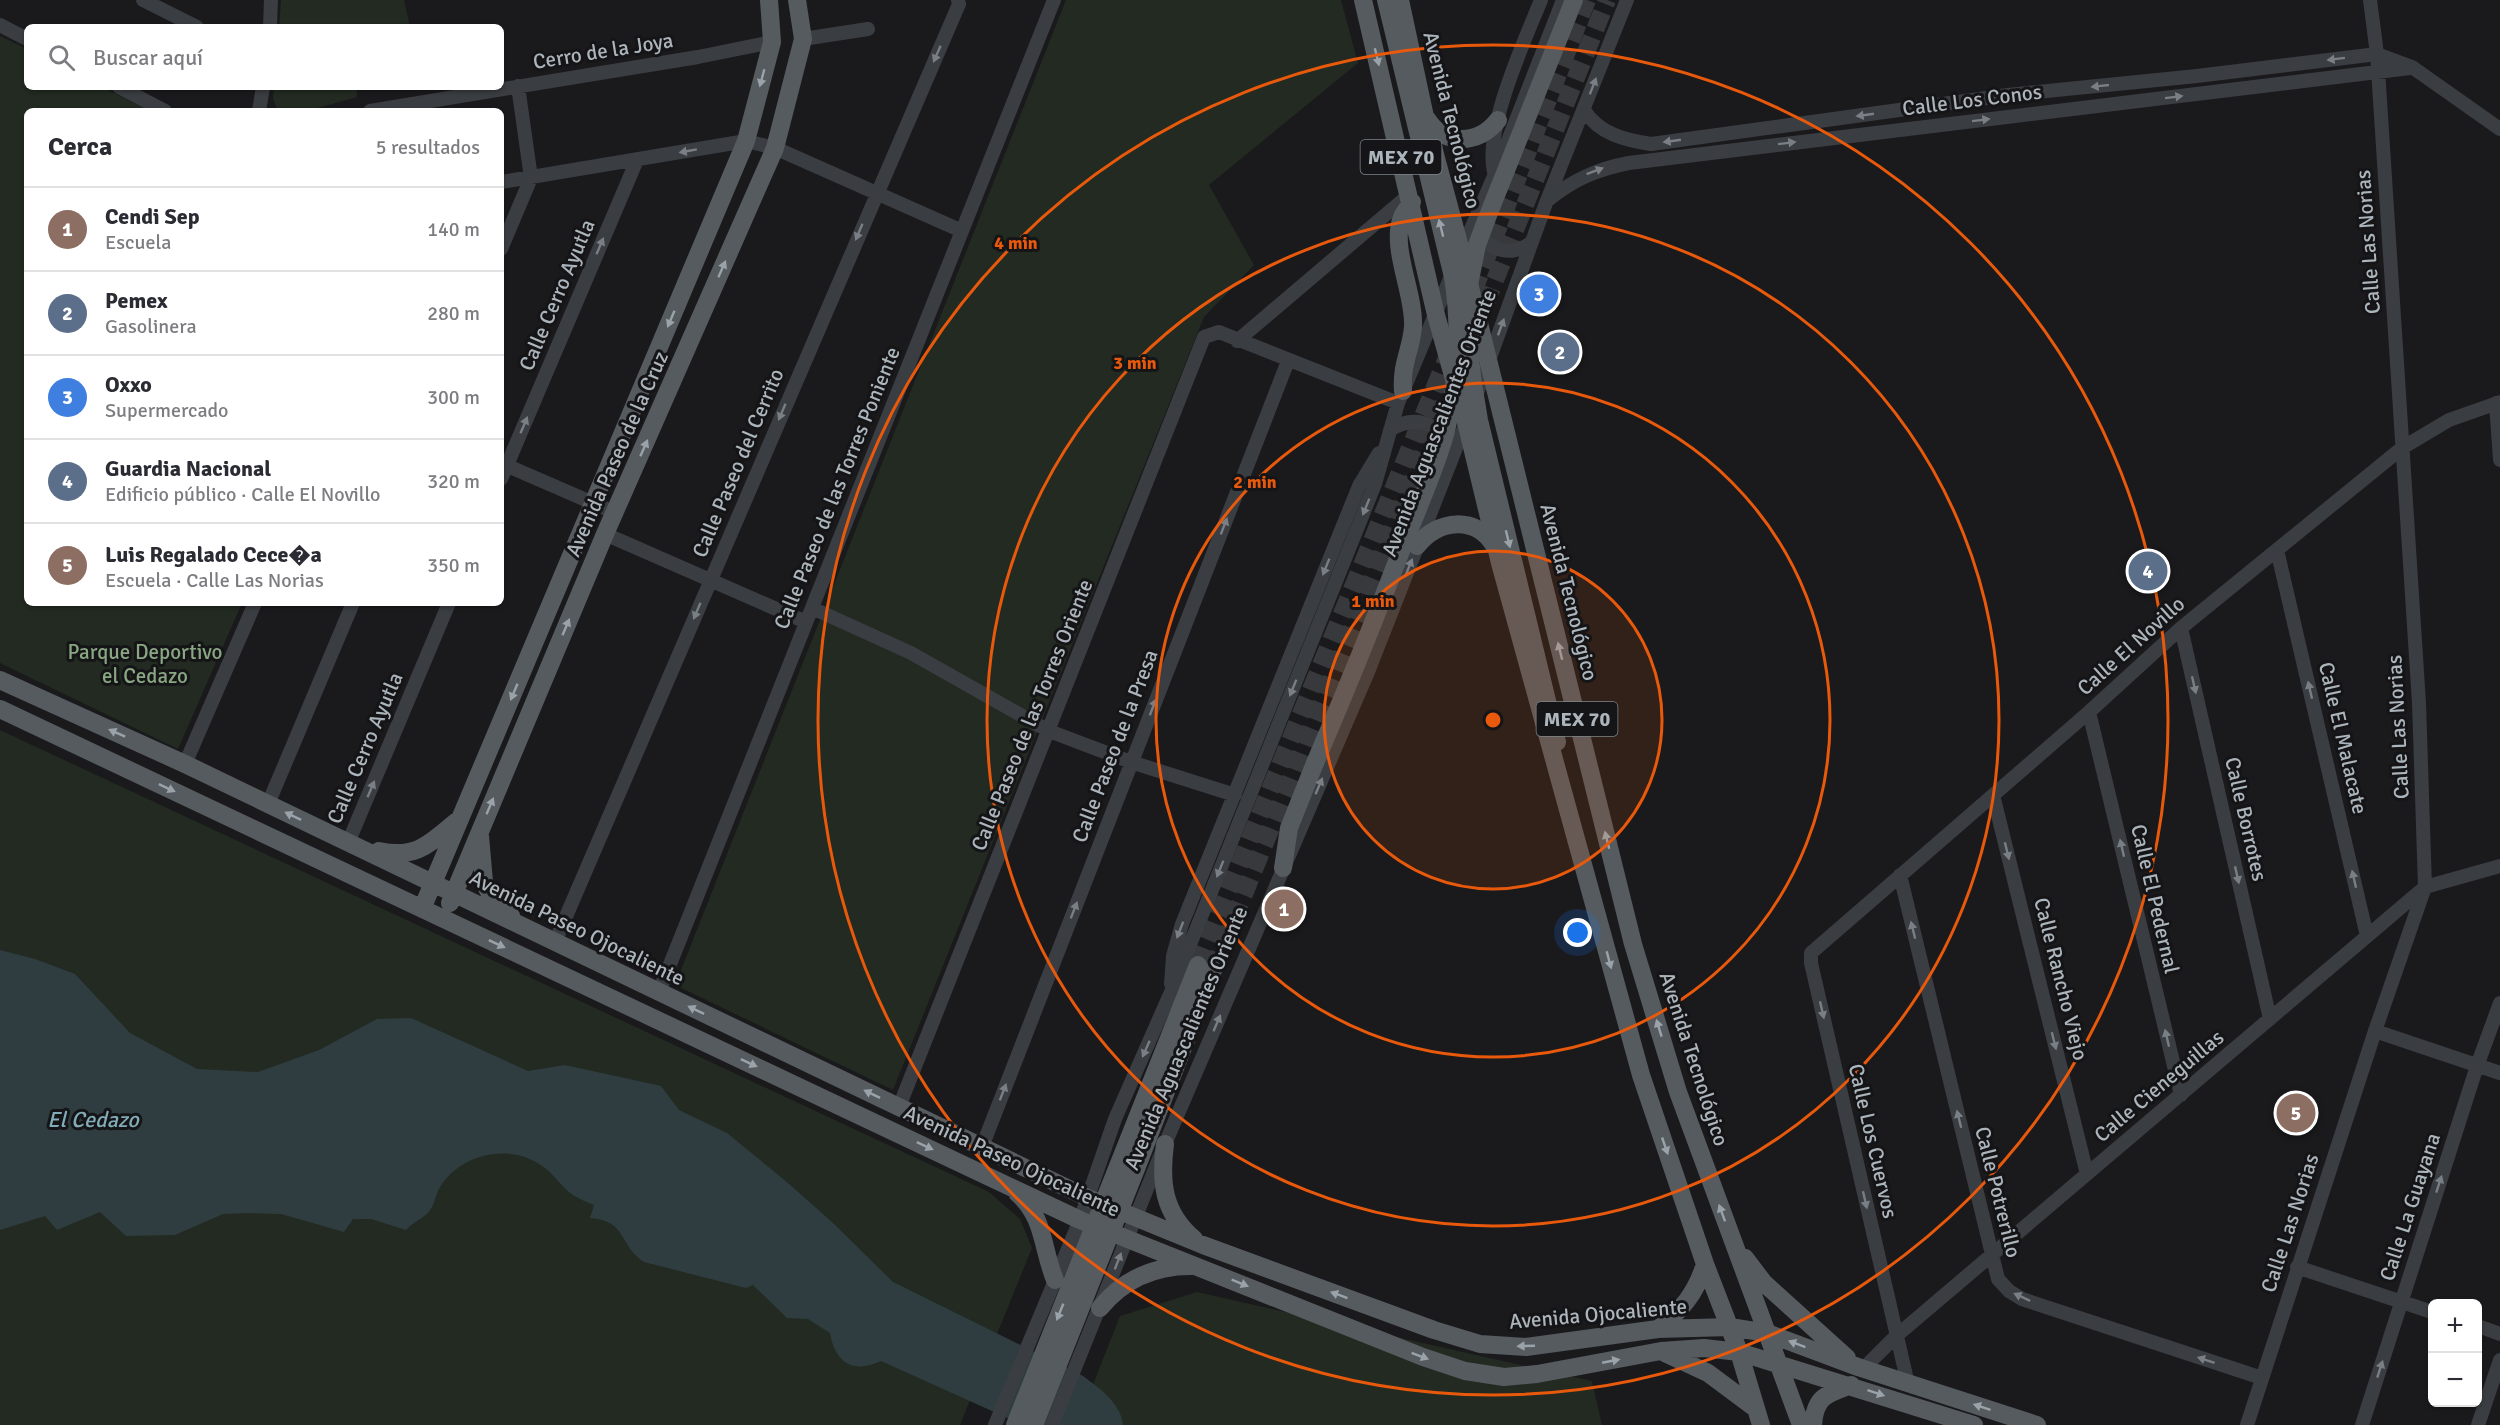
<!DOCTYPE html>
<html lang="es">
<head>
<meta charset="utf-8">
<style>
  :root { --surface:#fff; --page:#f7f7f7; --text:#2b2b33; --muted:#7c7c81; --line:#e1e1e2; --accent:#b45309 }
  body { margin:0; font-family:Signika,sans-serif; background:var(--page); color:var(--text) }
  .controls { position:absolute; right:18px; bottom:18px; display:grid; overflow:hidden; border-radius:9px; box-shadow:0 2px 4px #0004 }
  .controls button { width:54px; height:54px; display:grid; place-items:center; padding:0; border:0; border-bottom:2px solid var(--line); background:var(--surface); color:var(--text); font:30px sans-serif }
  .you { position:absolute; left:1578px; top:933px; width:21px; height:21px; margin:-15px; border:4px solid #fff; border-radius:50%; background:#1a73e8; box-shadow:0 0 0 9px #1a73e833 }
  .badge { display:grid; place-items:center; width:39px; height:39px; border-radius:50%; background:var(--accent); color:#fff; font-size:20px; font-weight:700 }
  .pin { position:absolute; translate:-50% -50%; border:3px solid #fff; box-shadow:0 2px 6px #0006 }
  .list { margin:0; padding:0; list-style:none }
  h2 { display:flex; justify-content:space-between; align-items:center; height:78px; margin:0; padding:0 24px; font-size:26px }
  h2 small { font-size:20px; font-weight:400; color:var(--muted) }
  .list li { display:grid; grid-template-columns:39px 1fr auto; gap:18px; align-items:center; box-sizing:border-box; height:84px; padding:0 24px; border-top:2px solid var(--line) }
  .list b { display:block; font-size:22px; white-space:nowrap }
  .list p { margin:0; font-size:20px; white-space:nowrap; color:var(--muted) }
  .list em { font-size:20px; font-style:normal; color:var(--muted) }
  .icon { flex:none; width:33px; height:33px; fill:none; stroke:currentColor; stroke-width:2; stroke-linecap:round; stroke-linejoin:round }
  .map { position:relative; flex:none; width:2500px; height:1425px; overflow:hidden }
  .search { position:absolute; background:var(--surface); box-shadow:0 2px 4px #0004; left:24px; top:24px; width:480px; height:66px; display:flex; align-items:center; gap:15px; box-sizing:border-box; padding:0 21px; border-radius:9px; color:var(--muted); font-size:22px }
  .panel { position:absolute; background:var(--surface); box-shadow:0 2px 4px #0004; left:24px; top:108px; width:480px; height:498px; border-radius:9px }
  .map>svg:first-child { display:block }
  .green { fill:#222a21 }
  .water { fill:#2f3d41 }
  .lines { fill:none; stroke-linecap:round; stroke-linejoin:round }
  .major-tunnel { stroke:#37393c; stroke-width:18; stroke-dasharray:18 9; stroke-linecap:butt }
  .minor { stroke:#3a3d41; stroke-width:14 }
  .major { stroke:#565b60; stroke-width:18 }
  .major-bridge { stroke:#565b60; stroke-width:18 }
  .oneway { fill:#797f85 }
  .oneway2 { fill:#9ba3aa }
  .ring { fill:none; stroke:#e8590c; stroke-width:3 }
  .labels { text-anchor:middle; stroke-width:6; stroke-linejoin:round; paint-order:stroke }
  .shield { fill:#151517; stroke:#7f858a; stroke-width:1.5 }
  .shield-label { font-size:20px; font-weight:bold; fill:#acb5bc }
  .street-label { font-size:21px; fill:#acb5bc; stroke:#151517 }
  .park-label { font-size:21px; fill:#89a782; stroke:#151517 }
  .water-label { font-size:22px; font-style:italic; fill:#82acb7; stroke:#151517 }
  .centre { fill:#e8590c; stroke:#151517; stroke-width:3 }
  .ring-label { font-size:18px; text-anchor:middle; font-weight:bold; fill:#e8590c; stroke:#151517; stroke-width:6; stroke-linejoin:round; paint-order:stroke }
</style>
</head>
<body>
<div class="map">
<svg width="2500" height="1425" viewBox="0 0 2500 1425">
  <rect width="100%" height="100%" fill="#1a1a1c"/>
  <path class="green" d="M281,0H404L410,27H279Z
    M1066,0H1341L1358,63L1209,185L1254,265L1204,317L893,1090L675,985Z
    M0,36L27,49V87H102L150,111H27V603H242L178,749L0,663Z
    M274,87H356L357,97C337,102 294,118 276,107L273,98Z
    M0,730L989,1192L1020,1219L1032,1248L960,1425H0Z
    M1197,1292L1592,1381L1602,1425H1077L1120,1316Z"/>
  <path class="water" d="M0,950L35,959L75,974L130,1033L197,1069L258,1072L319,1050L377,1019L411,1018L528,1071L565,1065L661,1086L679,1110L727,1133L788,1183L833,1223L893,1282L1083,1376C1099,1388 1121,1403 1123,1425H1023L881,1361C853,1374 835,1363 830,1333L808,1319L787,1318L753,1285L746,1288L644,1262C618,1245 628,1221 590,1218L594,1205C587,1202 579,1199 573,1195C561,1187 553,1172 539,1164C507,1143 458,1155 439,1189C435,1197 434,1207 427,1214C420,1220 412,1223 406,1230L371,1219H353L344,1232L281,1214L248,1213L223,1214L175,1235L126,1236L100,1212L57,1230L45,1216L0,1230Z"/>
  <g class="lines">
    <path class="major-tunnel" d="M1473,292L1587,0
      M1475,330L1607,0
      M1198,965L1451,348
      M1213,970L1449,391"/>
    <path class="minor" d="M143,0L197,27
      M0,25L27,39
      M270,27L271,0
      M803,39L868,29
      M119,87L165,111
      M1584,110C1599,134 1625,140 1651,144L2008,95L2197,76L2377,54L2412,67L2500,129
      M259,111L263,87
      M370,111L698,57L772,42
      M1494,172C1484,129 1524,42 1541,0
      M501,182L746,141L775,148L962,231
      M1548,200C1573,180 1597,169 1629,163L2410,68
      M1478,230C1488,252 1513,257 1532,242
      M501,249L531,178L518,86
      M1460,254L1495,174L1563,0
      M1237,341L1410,194
      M1476,396L1546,203L1627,0
      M2496,403L2500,460
      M1390,430C1411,416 1437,420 1448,444
      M501,463L616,513
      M501,479L637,160
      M605,534L806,622
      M2277,550L2367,936
      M812,608L911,653L1049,731L1131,762L1235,795
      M2181,628L2270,1019
      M2089,712L2181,1095
      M185,764L255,603
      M1993,795L2087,1174
      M268,804L353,603
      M348,843L449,603
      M1900,875L1998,1279L2009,1291L2022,1299L2262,1378
      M555,942L959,4L958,0
      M1171,984L1173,956L1182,924L1359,486L1379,453
      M659,992L1054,0
      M2375,1031L2500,1073
      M899,1107L1204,337L1219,332L1398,403
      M982,1147L1288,361
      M2297,1267L2432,1312
      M2478,1326L2500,1334
      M1863,1369L1895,1337L2425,887L2500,866
      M1908,1384L1811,963V953L2089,712L2181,628L2402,448L2449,420L2500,402
      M995,1425L1080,1220L1115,1119L1171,992L1375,484L1398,403L1452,274
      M1052,1425L1165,1144L1368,672L1467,420
      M2247,1425L2375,1031L2425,887L2419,703L2377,54L2370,0
      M2362,1425L2477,1066L2500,1003
      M2478,1425L2500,1360"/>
    <path class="major" d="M1363,0L1436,315L1466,422L1500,563L1641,1075L1705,1264L1739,1352L1761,1425
      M1400,0L1425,117L1461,251L1633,944L1678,1092L1801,1425
      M1427,119C1444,146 1479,145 1498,120
      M1403,391C1401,363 1411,351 1413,327C1415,294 1390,248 1402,217C1404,212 1408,207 1412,202
      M1417,546C1437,519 1477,515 1495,547
      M0,680L185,764L1088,1198L1203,1245L1434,1330L1480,1344L1526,1347L1658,1329L1730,1327L1767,1333L1858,1367L2037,1425
      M0,709L1080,1220L1423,1357L1465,1371L1504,1377L1537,1374L1661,1351L1704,1348L1739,1352L1974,1425
      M480,836L484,882L490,894L511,916
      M379,851C417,859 429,844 457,821
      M1283,868L1289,828L1315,763
      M450,903L605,534L775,148L803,39L797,0
      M422,909L746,141L772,42L769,0
      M1165,1144C1160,1182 1163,1213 1194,1239
      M1017,1193C1045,1217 1042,1249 1055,1280
      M1745,1258L1764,1283L1847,1358
      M1100,1308C1123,1280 1153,1266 1190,1266
      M1658,1329C1682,1310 1696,1293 1705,1264
      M1665,1353L1708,1373L1755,1408
      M1813,1425C1815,1396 1827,1394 1851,1385"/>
    <path class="major-bridge" d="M1557,742L1479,420L1473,384L1468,339V290L1477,245L1487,218L1574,0
      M1315,763C1345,693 1374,622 1401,551C1415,514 1436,469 1446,431C1458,381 1461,328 1453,277L1386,0
      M1015,1425L1198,965
      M1034,1425L1136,1169L1213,970"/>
  </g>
  <defs><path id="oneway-solid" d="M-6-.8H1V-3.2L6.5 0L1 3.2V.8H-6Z" transform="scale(1.5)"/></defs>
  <g class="oneway">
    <use href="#oneway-solid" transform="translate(937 54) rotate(114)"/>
    <use href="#oneway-solid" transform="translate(2336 59) rotate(173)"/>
    <use href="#oneway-solid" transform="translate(1593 86) rotate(-69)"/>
    <use href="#oneway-solid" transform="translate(2100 86) rotate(174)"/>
    <use href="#oneway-solid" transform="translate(2174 97) rotate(-7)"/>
    <use href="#oneway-solid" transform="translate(1865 115) rotate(172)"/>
    <use href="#oneway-solid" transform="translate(1981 120) rotate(-7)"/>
    <use href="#oneway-solid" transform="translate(1672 141) rotate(172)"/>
    <use href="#oneway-solid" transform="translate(1787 143) rotate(-7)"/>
    <use href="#oneway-solid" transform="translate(688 151) rotate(170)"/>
    <use href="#oneway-solid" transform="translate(1595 171) rotate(-21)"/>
    <use href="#oneway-solid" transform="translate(859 232) rotate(113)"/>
    <use href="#oneway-solid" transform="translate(600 246) rotate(-67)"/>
    <use href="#oneway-solid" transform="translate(1501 327) rotate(-70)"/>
    <use href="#oneway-solid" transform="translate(782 412) rotate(113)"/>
    <use href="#oneway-solid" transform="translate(524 425) rotate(-67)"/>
    <use href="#oneway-solid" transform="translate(1366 507) rotate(112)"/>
    <use href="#oneway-solid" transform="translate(1224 526) rotate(-69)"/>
    <use href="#oneway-solid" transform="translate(1326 567) rotate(112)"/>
    <use href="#oneway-solid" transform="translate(1409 567) rotate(-68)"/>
    <use href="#oneway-solid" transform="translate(697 611) rotate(113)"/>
    <use href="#oneway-solid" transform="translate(2194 685) rotate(77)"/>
    <use href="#oneway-solid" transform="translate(1293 688) rotate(112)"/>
    <use href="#oneway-solid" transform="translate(2310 690) rotate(-103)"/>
    <use href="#oneway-solid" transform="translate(1153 707) rotate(-69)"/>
    <use href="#oneway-solid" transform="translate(1319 786) rotate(-67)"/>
    <use href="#oneway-solid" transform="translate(371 789) rotate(-67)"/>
    <use href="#oneway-solid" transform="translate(2122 848) rotate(-103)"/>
    <use href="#oneway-solid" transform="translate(2007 851) rotate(76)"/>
    <use href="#oneway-solid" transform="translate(1220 869) rotate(112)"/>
    <use href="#oneway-solid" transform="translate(2237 875) rotate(77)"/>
    <use href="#oneway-solid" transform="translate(2354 879) rotate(-103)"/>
    <use href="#oneway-solid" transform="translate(1074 910) rotate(-69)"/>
    <use href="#oneway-solid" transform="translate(1180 930) rotate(111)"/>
    <use href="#oneway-solid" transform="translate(1913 930) rotate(-104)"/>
    <use href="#oneway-solid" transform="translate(1822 1010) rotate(77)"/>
    <use href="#oneway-solid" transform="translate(1217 1023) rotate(-67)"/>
    <use href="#oneway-solid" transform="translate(2167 1038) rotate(-103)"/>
    <use href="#oneway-solid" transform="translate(2054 1041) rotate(76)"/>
    <use href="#oneway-solid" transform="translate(1146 1049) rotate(114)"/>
    <use href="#oneway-solid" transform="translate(1003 1092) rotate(-69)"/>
    <use href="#oneway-solid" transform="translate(1959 1119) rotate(-104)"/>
    <use href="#oneway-solid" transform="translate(2439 1184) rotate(-72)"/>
    <use href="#oneway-solid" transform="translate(1865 1200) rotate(77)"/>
    <use href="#oneway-solid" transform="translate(1118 1261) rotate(-69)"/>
    <use href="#oneway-solid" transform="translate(2022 1297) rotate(-155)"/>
    <use href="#oneway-solid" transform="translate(2206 1360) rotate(-162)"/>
    <use href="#oneway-solid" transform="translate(2380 1369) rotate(-72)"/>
  </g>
  <g class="oneway2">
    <use href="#oneway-solid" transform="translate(1377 57) rotate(76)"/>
    <use href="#oneway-solid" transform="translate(762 78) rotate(105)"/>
    <use href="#oneway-solid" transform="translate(1441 228) rotate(-104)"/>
    <use href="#oneway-solid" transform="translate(722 269) rotate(-66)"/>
    <use href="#oneway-solid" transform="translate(671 319) rotate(113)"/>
    <use href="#oneway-solid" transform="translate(644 448) rotate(-66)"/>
    <use href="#oneway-solid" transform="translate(1508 539) rotate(76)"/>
    <use href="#oneway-solid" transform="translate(566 627) rotate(-67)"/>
    <use href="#oneway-solid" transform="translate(1560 651) rotate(-104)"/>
    <use href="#oneway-solid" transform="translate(514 692) rotate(113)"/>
    <use href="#oneway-solid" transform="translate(117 733) rotate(-156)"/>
    <use href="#oneway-solid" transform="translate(167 788) rotate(25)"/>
    <use href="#oneway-solid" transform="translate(490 806) rotate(-67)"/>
    <use href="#oneway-solid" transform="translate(293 816) rotate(-154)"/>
    <use href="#oneway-solid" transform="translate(1607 840) rotate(-104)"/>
    <use href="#oneway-solid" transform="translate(497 944) rotate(25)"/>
    <use href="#oneway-solid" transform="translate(1609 960) rotate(75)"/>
    <use href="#oneway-solid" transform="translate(696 1010) rotate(-154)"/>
    <use href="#oneway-solid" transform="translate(1659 1028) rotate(-107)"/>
    <use href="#oneway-solid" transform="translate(749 1063) rotate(25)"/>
    <use href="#oneway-solid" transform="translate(872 1094) rotate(-154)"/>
    <use href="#oneway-solid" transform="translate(925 1146) rotate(25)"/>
    <use href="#oneway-solid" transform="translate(1665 1146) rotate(71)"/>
    <use href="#oneway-solid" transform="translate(1722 1213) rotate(-110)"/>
    <use href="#oneway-solid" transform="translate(1240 1283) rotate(22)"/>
    <use href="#oneway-solid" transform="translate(1339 1295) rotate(-160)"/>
    <use href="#oneway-solid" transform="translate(1060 1312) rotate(112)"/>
    <use href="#oneway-solid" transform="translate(1797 1344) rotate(-159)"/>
    <use href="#oneway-solid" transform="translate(1526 1346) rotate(178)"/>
    <use href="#oneway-solid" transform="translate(1420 1356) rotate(21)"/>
    <use href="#oneway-solid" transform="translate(1611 1361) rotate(-11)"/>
    <use href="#oneway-solid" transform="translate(1876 1393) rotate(18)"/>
    <use href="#oneway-solid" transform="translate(1982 1407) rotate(-162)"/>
  </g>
  <circle cx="1493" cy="720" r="169" fill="#e8590c" fill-opacity=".12"/>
  <g class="ring">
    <circle cx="1493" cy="720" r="169"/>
    <circle cx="1493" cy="720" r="337"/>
    <circle cx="1493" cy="720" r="506"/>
    <circle cx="1493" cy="720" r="675"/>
  </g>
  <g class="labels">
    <g class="shield">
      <rect x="1360.5" y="140" width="81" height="34" rx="4.5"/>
      <rect x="1536.5" y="702" width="81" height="34" rx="4.5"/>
    </g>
    <g class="shield-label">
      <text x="1401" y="164">MEX 70</text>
      <text x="1577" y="726">MEX 70</text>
    </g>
    <g class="street-label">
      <text transform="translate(603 51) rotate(-9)" y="7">Cerro de la Joya</text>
      <text transform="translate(1972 100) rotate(-7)" y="7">Calle Los Conos</text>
      <text transform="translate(1452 120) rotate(76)" y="7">Avenida Tecnológico</text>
      <text transform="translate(2368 242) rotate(-94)" y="7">Calle Las Norias</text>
      <text transform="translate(557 295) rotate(-67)" y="7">Calle Cerro Ayutla</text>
      <text transform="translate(1439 423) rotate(-69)" y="7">Avenida Aguascalientes Oriente</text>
      <text transform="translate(617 454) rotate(-66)" y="7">Avenida Paseo de la Cruz</text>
      <text transform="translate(738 463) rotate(-67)" y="7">Calle Paseo del Cerrito</text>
      <text transform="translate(837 488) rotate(-68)" y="7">Calle Paseo de las Torres Poniente</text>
      <text transform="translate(1569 592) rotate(76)" y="7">Avenida Tecnológico</text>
      <text transform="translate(2131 646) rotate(-42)" y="7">Calle El Novillo</text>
      <text transform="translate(1032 715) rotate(-68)" y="7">Calle Paseo de las Torres Oriente</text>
      <text transform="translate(2398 727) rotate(-93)" y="7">Calle Las Norias</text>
      <text transform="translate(2343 738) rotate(77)" y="7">Calle El Malacate</text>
      <text transform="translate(1115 746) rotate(-69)" y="7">Calle Paseo de la Presa</text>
      <text transform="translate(365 748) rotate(-67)" y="7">Calle Cerro Ayutla</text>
      <text transform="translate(2246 819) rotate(77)" y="7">Calle Borrotes</text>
      <text transform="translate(2155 899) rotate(77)" y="7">Calle El Pedernal</text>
      <text transform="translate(577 928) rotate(26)" y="7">Avenida Paseo Ojocaliente</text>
      <text transform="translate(2061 979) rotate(76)" y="7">Calle Rancho Viejo</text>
      <text transform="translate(1186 1038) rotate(-67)" y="7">Avenida Aguascalientes Oriente</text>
      <text transform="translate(1694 1059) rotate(72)" y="7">Avenida Tecnológico</text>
      <text transform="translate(2159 1086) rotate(-40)" y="7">Calle Cieneguillas</text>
      <text transform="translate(1873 1141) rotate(77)" y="7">Calle Los Cuervos</text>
      <text transform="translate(1012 1161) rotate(25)" y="7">Avenida Paseo Ojocaliente</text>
      <text transform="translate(1998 1192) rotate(76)" y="7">Calle Potrerillo</text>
      <text transform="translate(2410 1207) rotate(-72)" y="7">Calle La Guayana</text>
      <text transform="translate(2290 1223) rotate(-72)" y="7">Calle Las Norias</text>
      <text transform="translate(1598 1314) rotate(-5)" y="7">Avenida Ojocaliente</text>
    </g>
    <g class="park-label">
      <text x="145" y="659">Parque Deportivo<tspan x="145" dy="24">el Cedazo</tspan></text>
    </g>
    <g class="water-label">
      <text x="93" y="1127">El Cedazo</text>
    </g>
  </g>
  <circle cx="1493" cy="720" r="9" class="centre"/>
  <g class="ring-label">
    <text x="1016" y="249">4 min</text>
    <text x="1135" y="369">3 min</text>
    <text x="1255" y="488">2 min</text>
    <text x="1373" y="607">1 min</text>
  </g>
</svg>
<div class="controls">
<button>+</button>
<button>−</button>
</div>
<div class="you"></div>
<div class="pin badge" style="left:1284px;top:909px;background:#8d6e63">1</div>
<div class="pin badge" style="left:1560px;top:352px;background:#5c6f8a">2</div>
<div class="pin badge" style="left:1539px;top:294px;background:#3f7fe0">3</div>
<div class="pin badge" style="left:2148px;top:571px;background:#5c6f8a">4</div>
<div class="pin badge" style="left:2296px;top:1113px;background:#8d6e63">5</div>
<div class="search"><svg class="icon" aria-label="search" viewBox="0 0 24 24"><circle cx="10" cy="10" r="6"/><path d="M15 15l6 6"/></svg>Buscar aquí</div>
<section class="panel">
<h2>Cerca<small>5 resultados</small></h2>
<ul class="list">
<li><span class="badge" style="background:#8d6e63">1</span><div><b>Cendi Sep</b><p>Escuela</p></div><em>140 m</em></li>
<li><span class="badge" style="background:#5c6f8a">2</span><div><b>Pemex</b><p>Gasolinera</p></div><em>280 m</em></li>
<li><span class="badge" style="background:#3f7fe0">3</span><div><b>Oxxo</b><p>Supermercado</p></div><em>300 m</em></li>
<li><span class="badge" style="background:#5c6f8a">4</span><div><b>Guardia Nacional</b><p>Edificio público · Calle El Novillo</p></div><em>320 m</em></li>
<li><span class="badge" style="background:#8d6e63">5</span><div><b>Luis Regalado Cece�a</b><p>Escuela · Calle Las Norias</p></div><em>350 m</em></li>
</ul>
</section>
</div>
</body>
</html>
